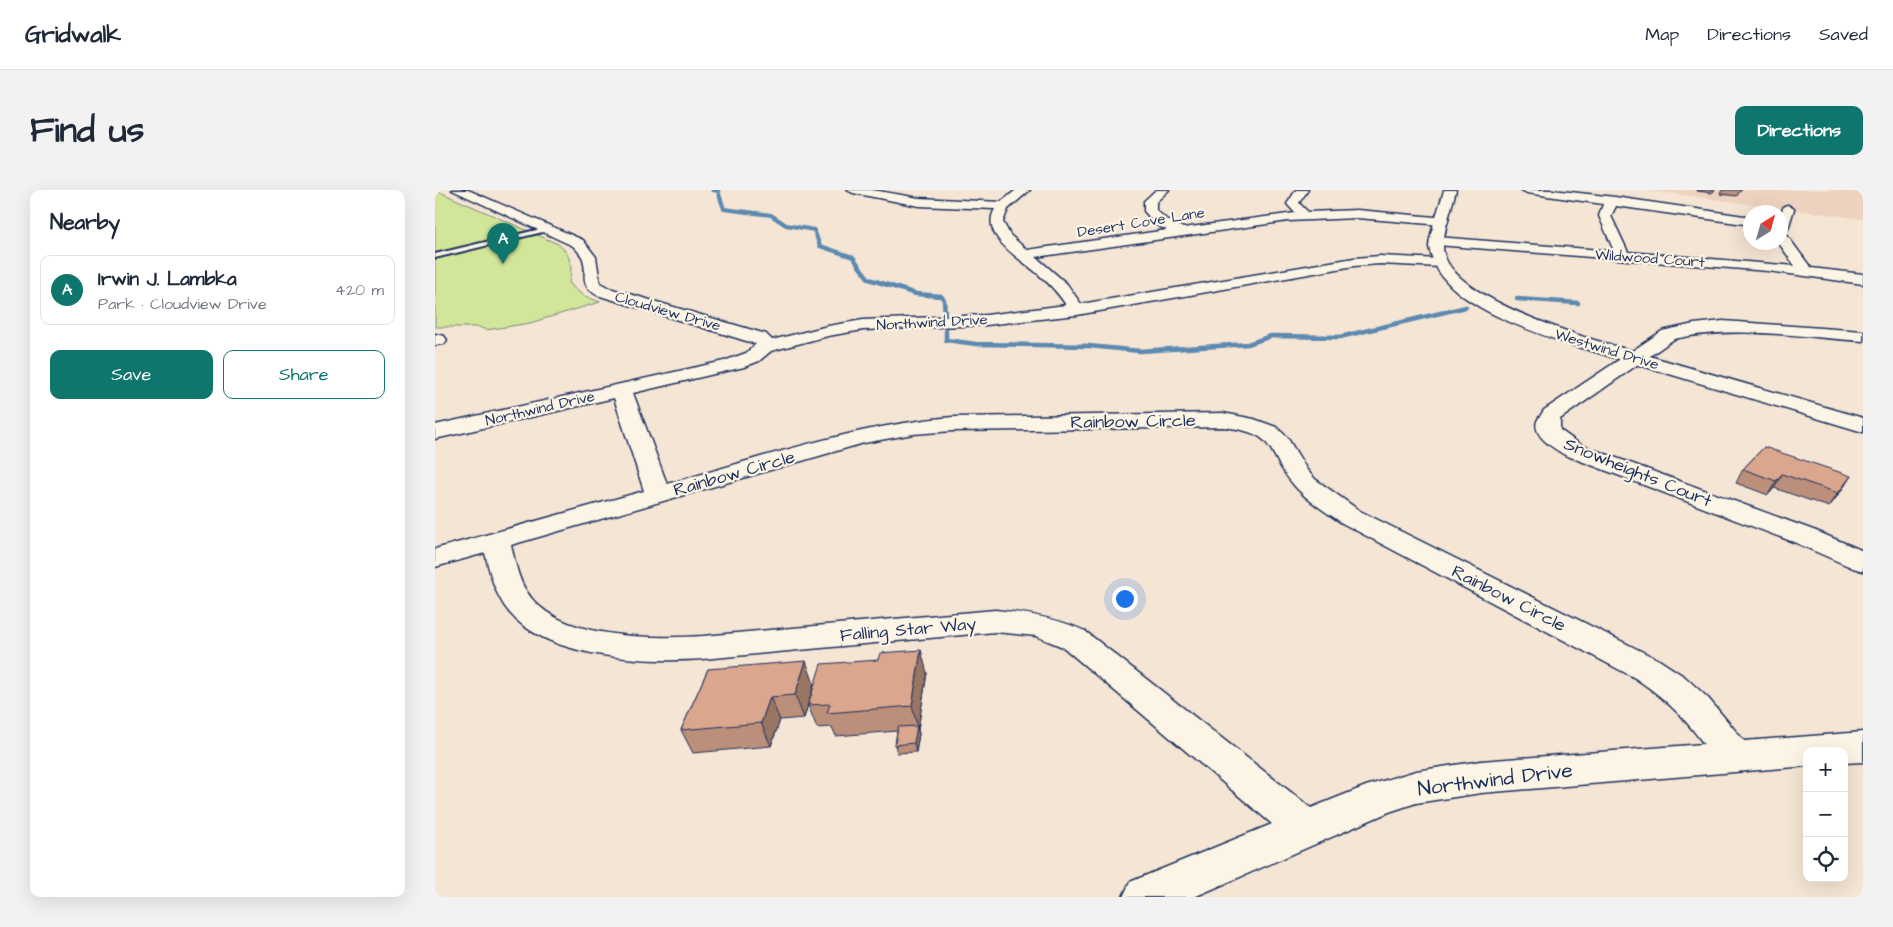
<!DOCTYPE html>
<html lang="en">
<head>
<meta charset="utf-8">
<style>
  :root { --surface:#fff; --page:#f2f2f3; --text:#1f2937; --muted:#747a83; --line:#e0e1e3; --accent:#0f766e }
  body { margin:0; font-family:"Architects Daughter",sans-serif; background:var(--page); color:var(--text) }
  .controls { position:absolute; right:15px; bottom:15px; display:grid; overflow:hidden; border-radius:10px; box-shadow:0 5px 20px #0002 }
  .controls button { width:45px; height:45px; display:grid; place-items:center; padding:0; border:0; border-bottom:1px solid var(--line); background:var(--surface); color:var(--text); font:25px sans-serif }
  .compass { position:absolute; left:1308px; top:15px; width:45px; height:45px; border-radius:50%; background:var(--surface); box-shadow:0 5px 20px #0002; rotate:37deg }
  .you { position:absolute; left:689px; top:408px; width:18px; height:18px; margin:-12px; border:4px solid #fff; border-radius:50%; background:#1a73e8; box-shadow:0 0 0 8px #1a73e833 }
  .badge { display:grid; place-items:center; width:32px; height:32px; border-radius:50%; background:var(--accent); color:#fff; font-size:16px; font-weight:700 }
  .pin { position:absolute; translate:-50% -41px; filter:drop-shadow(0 1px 2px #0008) }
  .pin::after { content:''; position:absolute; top:26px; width:18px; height:15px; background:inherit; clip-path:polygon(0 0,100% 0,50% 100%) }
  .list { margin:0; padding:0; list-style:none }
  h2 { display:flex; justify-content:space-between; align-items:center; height:65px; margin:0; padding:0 20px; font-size:21px }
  h2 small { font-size:16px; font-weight:400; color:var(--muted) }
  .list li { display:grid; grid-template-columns:32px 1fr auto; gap:15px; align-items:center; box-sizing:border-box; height:70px; margin:0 10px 10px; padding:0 10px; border:1px solid var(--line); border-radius:10px }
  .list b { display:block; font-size:19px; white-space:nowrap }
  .list p { margin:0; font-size:16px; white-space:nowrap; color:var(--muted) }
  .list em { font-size:16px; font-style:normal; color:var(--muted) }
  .actions { display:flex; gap:10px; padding:15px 20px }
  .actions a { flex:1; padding:11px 0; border:1px solid var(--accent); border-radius:10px; text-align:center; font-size:18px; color:var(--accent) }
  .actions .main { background:var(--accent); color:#fff }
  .icon { flex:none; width:28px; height:28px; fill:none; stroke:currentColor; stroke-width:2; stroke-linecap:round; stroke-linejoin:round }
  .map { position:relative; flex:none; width:1428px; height:707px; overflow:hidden; border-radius:10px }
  header { display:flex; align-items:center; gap:30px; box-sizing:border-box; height:70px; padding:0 25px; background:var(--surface); border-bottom:1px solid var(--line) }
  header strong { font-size:24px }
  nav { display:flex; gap:28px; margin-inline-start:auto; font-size:18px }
  .intro { display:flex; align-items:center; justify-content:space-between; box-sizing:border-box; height:120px; padding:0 30px }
  h1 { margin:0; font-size:35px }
  .button { padding:12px 22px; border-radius:10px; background:var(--accent); color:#fff; font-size:18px; font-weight:700 }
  main { display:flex; gap:30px; padding:0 30px }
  aside { flex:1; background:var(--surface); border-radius:10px; box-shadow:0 5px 20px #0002 }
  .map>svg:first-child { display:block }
  .built { fill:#edd2bf }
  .green { fill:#d2e69a; stroke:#768a7c }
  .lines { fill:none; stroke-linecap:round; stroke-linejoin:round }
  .stream-far1 { stroke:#5c89b0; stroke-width:4 }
  .stream { stroke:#5c89b0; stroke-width:4.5 }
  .lane-casing { stroke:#1b2f5e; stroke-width:4 }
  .street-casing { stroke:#1b2f5e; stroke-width:3 }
  .secondary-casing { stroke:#1b2f5e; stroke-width:3 }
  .lane { fill:#fcf5e5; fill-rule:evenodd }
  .street { fill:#fcf5e5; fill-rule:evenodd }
  .secondary { fill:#fcf5e5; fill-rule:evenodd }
  .wall { fill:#bb8f7a; stroke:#1b2f5e }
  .shaded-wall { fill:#997463; stroke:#1b2f5e }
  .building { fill:#daa68e; stroke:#1b2f5e }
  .labels { text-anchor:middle; stroke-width:4.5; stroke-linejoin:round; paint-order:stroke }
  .far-street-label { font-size:15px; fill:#1b2f5e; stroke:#fcf5e5 }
  .street-label { font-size:18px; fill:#1b2f5e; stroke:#fcf5e5 }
  .near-street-label { font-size:21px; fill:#1b2f5e; stroke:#fcf5e5 }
</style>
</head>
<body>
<header>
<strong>Gridwalk</strong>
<nav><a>Map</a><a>Directions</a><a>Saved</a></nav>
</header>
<div class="intro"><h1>Find us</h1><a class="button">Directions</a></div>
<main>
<aside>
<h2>Nearby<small></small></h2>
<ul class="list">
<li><span class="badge">A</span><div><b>Irwin J. Lambka</b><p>Park · Cloudview Drive</p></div><em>420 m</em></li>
</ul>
<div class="actions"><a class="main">Save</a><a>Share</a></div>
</aside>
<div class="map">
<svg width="1428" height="707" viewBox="0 0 1428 707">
  <rect width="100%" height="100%" fill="#f5e5d4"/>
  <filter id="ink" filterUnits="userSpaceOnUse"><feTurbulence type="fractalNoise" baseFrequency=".02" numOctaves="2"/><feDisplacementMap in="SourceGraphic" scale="10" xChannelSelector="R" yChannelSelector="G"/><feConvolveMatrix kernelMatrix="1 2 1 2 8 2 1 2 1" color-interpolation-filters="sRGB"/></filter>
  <g filter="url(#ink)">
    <path class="built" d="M1210,0H1428V29Z"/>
    <path class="green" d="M0,0L123,54C136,64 138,77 134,92C142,104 152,107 165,112L95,133L51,140L44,137H0Z"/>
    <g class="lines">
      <path class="stream-far1" d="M278,0L283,1L289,19L336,25L351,35L379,40L385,56L418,67L425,77"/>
      <path class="stream" d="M424,76L434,89L481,104L506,106L509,110L510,125
        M1082,109L1143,113
        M511,140V150L541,154L654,156L705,161L813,154L836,146L905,147L1031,117"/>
      <g class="lane-casing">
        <path id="lane" d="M114,37L117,39L116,40L0,68V64Z"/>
      </g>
      <g class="street-casing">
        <path id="street" d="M17,0H33L148,50L161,67L165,93L174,98L331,144L337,150L393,136L428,130L551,125L631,115C623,103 614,93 603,84C586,69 544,46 560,19L484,16L418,3L412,0H437L484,8L566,12L581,0H595L573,19L568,32L575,45L592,60L732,40L721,35L709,21V11L721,0H734L721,12V20L731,29L748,38L860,23L852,14L861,0H873L864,13L873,22L922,20L1011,28L1013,31L1011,34L1007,35L922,28L853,31L601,67L632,94L646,114L919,68L945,66L1005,69L1010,70L1012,73L1010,76L1005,77L945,74L919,76L642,125L551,135L428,140L393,146L336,161L324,171L309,177L198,203L232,294C326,268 420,235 518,227L788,223L819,229L841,237L852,247L872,280L880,289L925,321L1224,470L1250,487L1273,508L1309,551L1428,542V572L1409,573V561H1372V576L1046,603L981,613L954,622L759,707H688L695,692L837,634L628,457L601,446L560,442L268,469C212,473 113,469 74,422C60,405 55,384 50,363L0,377V359L209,301L179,208L0,249V235L289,171L311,163L321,154L162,105C143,94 153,86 148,69C146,64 142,60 138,56ZM788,237C844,243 829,260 858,294C871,310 890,321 907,333L1200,488C1230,508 1247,525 1269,554L1046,571L981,581L931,596L876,618L650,441C621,428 592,423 560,420L268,446C219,449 122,450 92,402C83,389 80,371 76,355L429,253L478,244L518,241Z
          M1086,0H1117L1180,7L1316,27V35L1181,16L1176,26L1193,62L1360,76L1343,52H1346V43L1351,44L1376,78L1428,84V94L1333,81L1002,55L995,51L1002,47L1179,61L1164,26L1168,14L1092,3Z
          M1353,15L1359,19L1353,39L1351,42L1346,43V23L1349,16Z
          M1288,131L1428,141V151C1366,147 1300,135 1239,149L1125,229V240L1146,255L1381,341L1428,361V381L1418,378L1361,353L1130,265C1120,259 1097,246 1102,231C1104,227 1107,224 1109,220L1227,141L1259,134Z
          M0,144L9,146L12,150L9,154L0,155Z"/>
      </g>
      <g class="secondary-casing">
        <path id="secondary" d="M1009,0H1021C1017,17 1009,39 1008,56C1007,100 1116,136 1149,147L1428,228V242L1137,155C1094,140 1012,115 997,67C996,64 994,59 994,56C995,41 1005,16 1009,0Z"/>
      </g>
      <use href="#lane" class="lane"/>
      <use href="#street" class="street"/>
      <use href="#secondary" class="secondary"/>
    </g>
    <path class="wall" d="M1262,0H1280L1277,3L1262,1Z
      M1287,0H1307L1304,2L1302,6L1285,4Z
      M1329,257L1407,300L1394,317L1339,298L1333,305L1301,293L1308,279Z
      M443,470L492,483L483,539L484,544L481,562L462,563L460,555L462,541L401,546L397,537L382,538L373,515Z
      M273,479L379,494L369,528L345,530L336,556L258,563L246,540Z"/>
    <path class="shaded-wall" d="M1347,284L1339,298L1333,305L1341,291Z
      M1416,286L1407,300L1394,317L1403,303Z
      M486,460L492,483L483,539L477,516Z
      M371,471L379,494L369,528L360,505Z
      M335,507L345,530L336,556L326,533Z
      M482,536L484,544L481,562L479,553Z"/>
    <path class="building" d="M1329,257L1416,286L1403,303L1347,284L1341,291L1308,279Z
      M486,460L477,516L392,523L395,514L373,515L386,474L443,470L445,463Z
      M371,471L360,505L335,507L326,533L246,540L273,479Z
      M482,536L479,553L460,555L463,537Z"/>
  </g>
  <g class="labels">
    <g class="far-street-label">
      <text transform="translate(706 32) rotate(-9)" y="5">Desert Cove Lane</text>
      <text transform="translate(1215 68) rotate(4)" y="5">Wildwood Court</text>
      <text transform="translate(233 121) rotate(16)" y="5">Cloudview Drive</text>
      <text transform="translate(497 132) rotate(-3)" y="5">Northwind Drive</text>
      <text transform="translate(1172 159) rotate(17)" y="5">Westwind Drive</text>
      <text transform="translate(105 218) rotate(-13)" y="5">Northwind Drive</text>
    </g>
    <g class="street-label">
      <text transform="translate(698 231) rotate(-1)" y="6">Rainbow Circle</text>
      <text transform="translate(1203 282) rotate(22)" y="6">Snowheights Court</text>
      <text transform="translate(299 283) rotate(-16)" y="6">Rainbow Circle</text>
      <text transform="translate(1074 408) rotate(27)" y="6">Rainbow Circle</text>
      <text transform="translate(473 439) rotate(-5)" y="6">Falling Star Way</text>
    </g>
    <g class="near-street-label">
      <text transform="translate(1060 589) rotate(-7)" y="7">Northwind Drive</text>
    </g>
  </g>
</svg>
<div class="controls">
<button>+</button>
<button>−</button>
<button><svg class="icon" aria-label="locate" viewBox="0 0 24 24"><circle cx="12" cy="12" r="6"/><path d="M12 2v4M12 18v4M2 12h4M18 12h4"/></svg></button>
</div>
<svg class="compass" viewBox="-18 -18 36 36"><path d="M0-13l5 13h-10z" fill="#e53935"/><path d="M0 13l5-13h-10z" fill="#747a83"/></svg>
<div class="you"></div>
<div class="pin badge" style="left:68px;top:74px">A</div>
</div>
</main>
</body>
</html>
